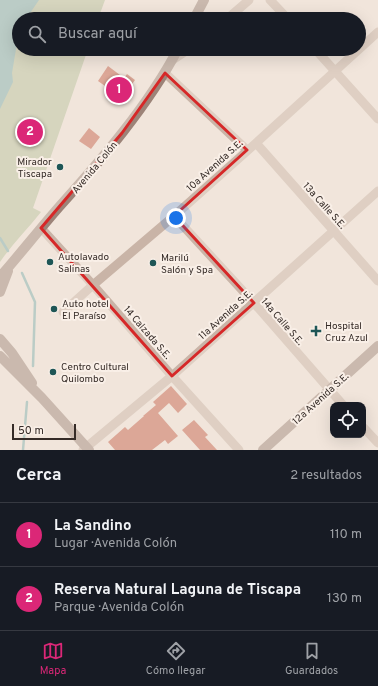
<!DOCTYPE html>
<html lang="es">
<head>
<meta charset="utf-8">
<style>
  :root { --surface:#171b24; --page:#242831; --text:#f1f3f6; --muted:#9ea1a6; --line:#363941; --accent:#db2777 }
  body { margin:0; font-family:Overpass,sans-serif; background:var(--page); color:var(--text) }
  .controls { position:absolute; right:12px; bottom:12px; display:grid; overflow:hidden; border-radius:8px; box-shadow:0 4px 16px #0002 }
  .controls button { width:36px; height:36px; display:grid; place-items:center; padding:0; border:0; border-bottom:1px solid var(--line); background:var(--surface); color:var(--text); font:20px sans-serif }
  .scale { position:absolute; left:12px; bottom:10px; width:64px; box-sizing:border-box; padding-left:4px; border:2px solid #352b27; border-top:0; font-size:11px; line-height:14px; white-space:nowrap; color:#352b27; -webkit-text-stroke:3px #f9efe7; paint-order:stroke }
  .you { position:absolute; left:176px; top:218px; width:14px; height:14px; margin:-10px; border:3px solid #fff; border-radius:50%; background:#1a73e8; box-shadow:0 0 0 6px #1a73e833 }
  .badge { display:grid; place-items:center; width:26px; height:26px; border-radius:50%; background:var(--accent); color:#fff; font-size:13px; font-weight:700 }
  .pin { position:absolute; translate:-50% -50%; border:2px solid #fff; box-shadow:0 1px 4px #0006 }
  .list { margin:0; padding:0; list-style:none }
  h2 { display:flex; justify-content:space-between; align-items:center; height:52px; margin:0; padding:0 16px; font-size:17px }
  h2 small { font-size:13px; font-weight:400; color:var(--muted) }
  .list li { display:grid; grid-template-columns:26px 1fr auto; gap:12px; align-items:center; box-sizing:border-box; height:64px; padding:0 16px; border-top:1px solid var(--line) }
  .list b { display:block; font-size:15px; white-space:nowrap }
  .list p { margin:0; font-size:13px; white-space:nowrap; color:var(--muted) }
  .list em { font-size:13px; font-style:normal; color:var(--muted) }
  .icon { flex:none; width:22px; height:22px; fill:none; stroke:currentColor; stroke-width:2; stroke-linecap:round; stroke-linejoin:round }
  .map { position:relative; flex:none; width:378px; height:450px; overflow:hidden }
  .search { position:absolute; background:var(--surface); box-shadow:0 4px 16px #0002; left:12px; right:12px; top:12px; height:44px; display:flex; align-items:center; gap:10px; box-sizing:border-box; padding:0 14px; border-radius:22px; color:var(--muted); font-size:15px }
  .sheet { height:180px; background:var(--surface) }
  nav { display:flex; justify-content:space-around; align-items:center; box-sizing:border-box; height:56px; border-top:1px solid var(--line); background:var(--surface); font-size:11px; color:var(--muted) }
  nav a { display:grid; justify-items:center; gap:2px }
  nav .on { color:var(--accent) }
  .map>svg:first-child { display:block }
  .green { fill:#b6c09b }
  .water { fill:#7aaead }
  .lines { fill:none; stroke-linecap:round; stroke-linejoin:round }
  .stream { stroke:#7aaead; stroke-width:2.5 }
  .building { fill:#c45c46 }
  .street { stroke:#c9b4a7; stroke-width:9 }
  .secondary { stroke:#9c8378; stroke-width:10 }
  .marked { fill:none; stroke:#d62828; stroke-width:3; stroke-linejoin:round }
  .poi-dot { fill:#1e5656; stroke:#f9efe7; stroke-width:1.5 }
  .labels { text-anchor:middle; stroke-width:4; stroke-linejoin:round; paint-order:stroke }
  .poi-label { font-size:10px; fill:#352b27; stroke:#f9efe7; text-anchor:start }
  .street-label { font-size:10px; fill:#352b27; stroke:#f9efe7 }
</style>
</head>
<body>
<div class="map">
<svg width="378" height="450" viewBox="0 0 378 450">
  <rect width="100%" height="100%" fill="#f1e5db"/>
  <path class="green" d="M0,0H105L98,19H19V49H88L33,208L41,212C28,229 12,244 0,262Z"/>
  <path class="water" d="M0,0H39L26,19H19V40L16,49L12,73L13,82L0,109Z"/>
  <g class="lines">
    <path class="stream" d="M0,238L8,251
      M22,273L35,302L33,366
      M23,450L27,402"/>
  </g>
  <path class="building" d="M108,66L124,78L127,74L135,80L122,98L98,81Z
    M89,128L100,137L91,149L79,141Z
    M171,386L187,404L178,413L169,403L158,413L178,436L168,444L165,440L152,450H115L108,442L125,427L128,430L144,416H143L156,405L153,402Z
    M194,420L208,435L205,437L217,450H200L182,430Z"/>
  <g class="lines">
    <path class="street" d="M270,0L288,19
      M227,19L249,0
      M315,49L378,119
      M171,61L189,49
      M165,73L247,150
      M256,143L378,281
      M174,216L254,303L343,405
      M41,228L93,285L172,376L239,450
      M63,312L93,285L174,216L256,143L378,32
      M363,427L378,443
      M83,450L172,376L378,191"/>
    <path class="secondary" d="M194,19L204,0
      M0,277C20,254 39,230 59,207C102,159 148,106 178,49
      M0,292L8,271
      M0,339L12,353L32,383
      M0,356L42,398L89,450
      M263,450L378,346"/>
  </g>
  <path d="M0 0H378V450H0ZM165,73L247,150L174,216L254,303L172,376L41,228L122,133Z" fill="#f1e5db" fill-opacity=".55" fill-rule="evenodd"/>
  <path class="marked" d="M165,73L247,150L174,216L254,303L172,376L41,228L122,133Z"/>
  <g class="poi-dot">
    <circle cx="60" cy="167" r="4"/>
    <circle cx="50" cy="262" r="4"/>
    <circle cx="153" cy="263" r="4"/>
    <circle cx="54" cy="309" r="4"/>
    <path d="M314 325h4v4h4v4h-4v4h-4v-4h-4v-4h4z"/>
    <circle cx="53" cy="372" r="4"/>
  </g>
  <g class="labels">
    <g class="poi-label">
      <text x="52" y="165" text-anchor="end">Mirador<tspan x="52" dy="12">Tiscapa</tspan></text>
      <text x="58" y="260">Autolavado<tspan x="58" dy="12">Salinas</tspan></text>
      <text x="161" y="261">Marilú<tspan x="161" dy="12">Salón y Spa</tspan></text>
      <text x="62" y="307">Auto hotel<tspan x="62" dy="12">El Paraíso</tspan></text>
      <text x="325" y="329">Hospital<tspan x="325" dy="12">Cruz Azul</tspan></text>
      <text x="61" y="370">Centro Cultural<tspan x="61" dy="12">Quilombo</tspan></text>
    </g>
    <g class="street-label">
      <text transform="translate(214 165) rotate(-42)" y="4">10a Avenida S.E.</text>
      <text transform="translate(94 167) rotate(-50)" y="4">Avenida Colón</text>
      <text transform="translate(325 205) rotate(48)" y="4">13a Calle S.E.</text>
      <text transform="translate(225 314) rotate(-42)" y="4">11a Avenida S.E.</text>
      <text transform="translate(283 321) rotate(49)" y="4">14a Calle S.E.</text>
      <text transform="translate(148 332) rotate(49)" y="4">14 Calzada S.E.</text>
      <text transform="translate(320 398) rotate(-42)" y="4">12a Avenida S.E.</text>
    </g>
  </g>
</svg>
<div class="controls">
<button><svg class="icon" aria-label="locate" viewBox="0 0 24 24"><circle cx="12" cy="12" r="6"/><path d="M12 2v4M12 18v4M2 12h4M18 12h4"/></svg></button>
</div>
<div class="scale">50 m</div>
<div class="you"></div>
<div class="pin badge" style="left:119px;top:90px">1</div>
<div class="pin badge" style="left:30px;top:132px">2</div>
<div class="search"><svg class="icon" aria-label="search" viewBox="0 0 24 24"><circle cx="10" cy="10" r="6"/><path d="M15 15l6 6"/></svg>Buscar aquí</div>
</div>
<section class="sheet">
<h2>Cerca<small>2 resultados</small></h2>
<ul class="list">
<li><span class="badge">1</span><div><b>La Sandino</b><p>Lugar · Avenida Colón</p></div><em>110 m</em></li>
<li><span class="badge">2</span><div><b>Reserva Natural Laguna de Tiscapa</b><p>Parque · Avenida Colón</p></div><em>130 m</em></li>
</ul>
</section>
<nav>
<a class="on"><svg class="icon" aria-label="map" viewBox="0 0 24 24"><path d="M3 6l6-2 6 2 6-2v14l-6 2-6-2-6 2zM9 4v14M15 6v14"/></svg>Mapa</a>
<a><svg class="icon" aria-label="directions" viewBox="0 0 24 24"><path d="M12 3l9 9-9 9-9-9zM9 14v-3h6M13 9l2 2-2 2"/></svg>Cómo llegar</a>
<a><svg class="icon" aria-label="saved" viewBox="0 0 24 24"><path d="M7 4h10v16l-5-4-5 4z"/></svg>Guardados</a>
</nav>
</body>
</html>
